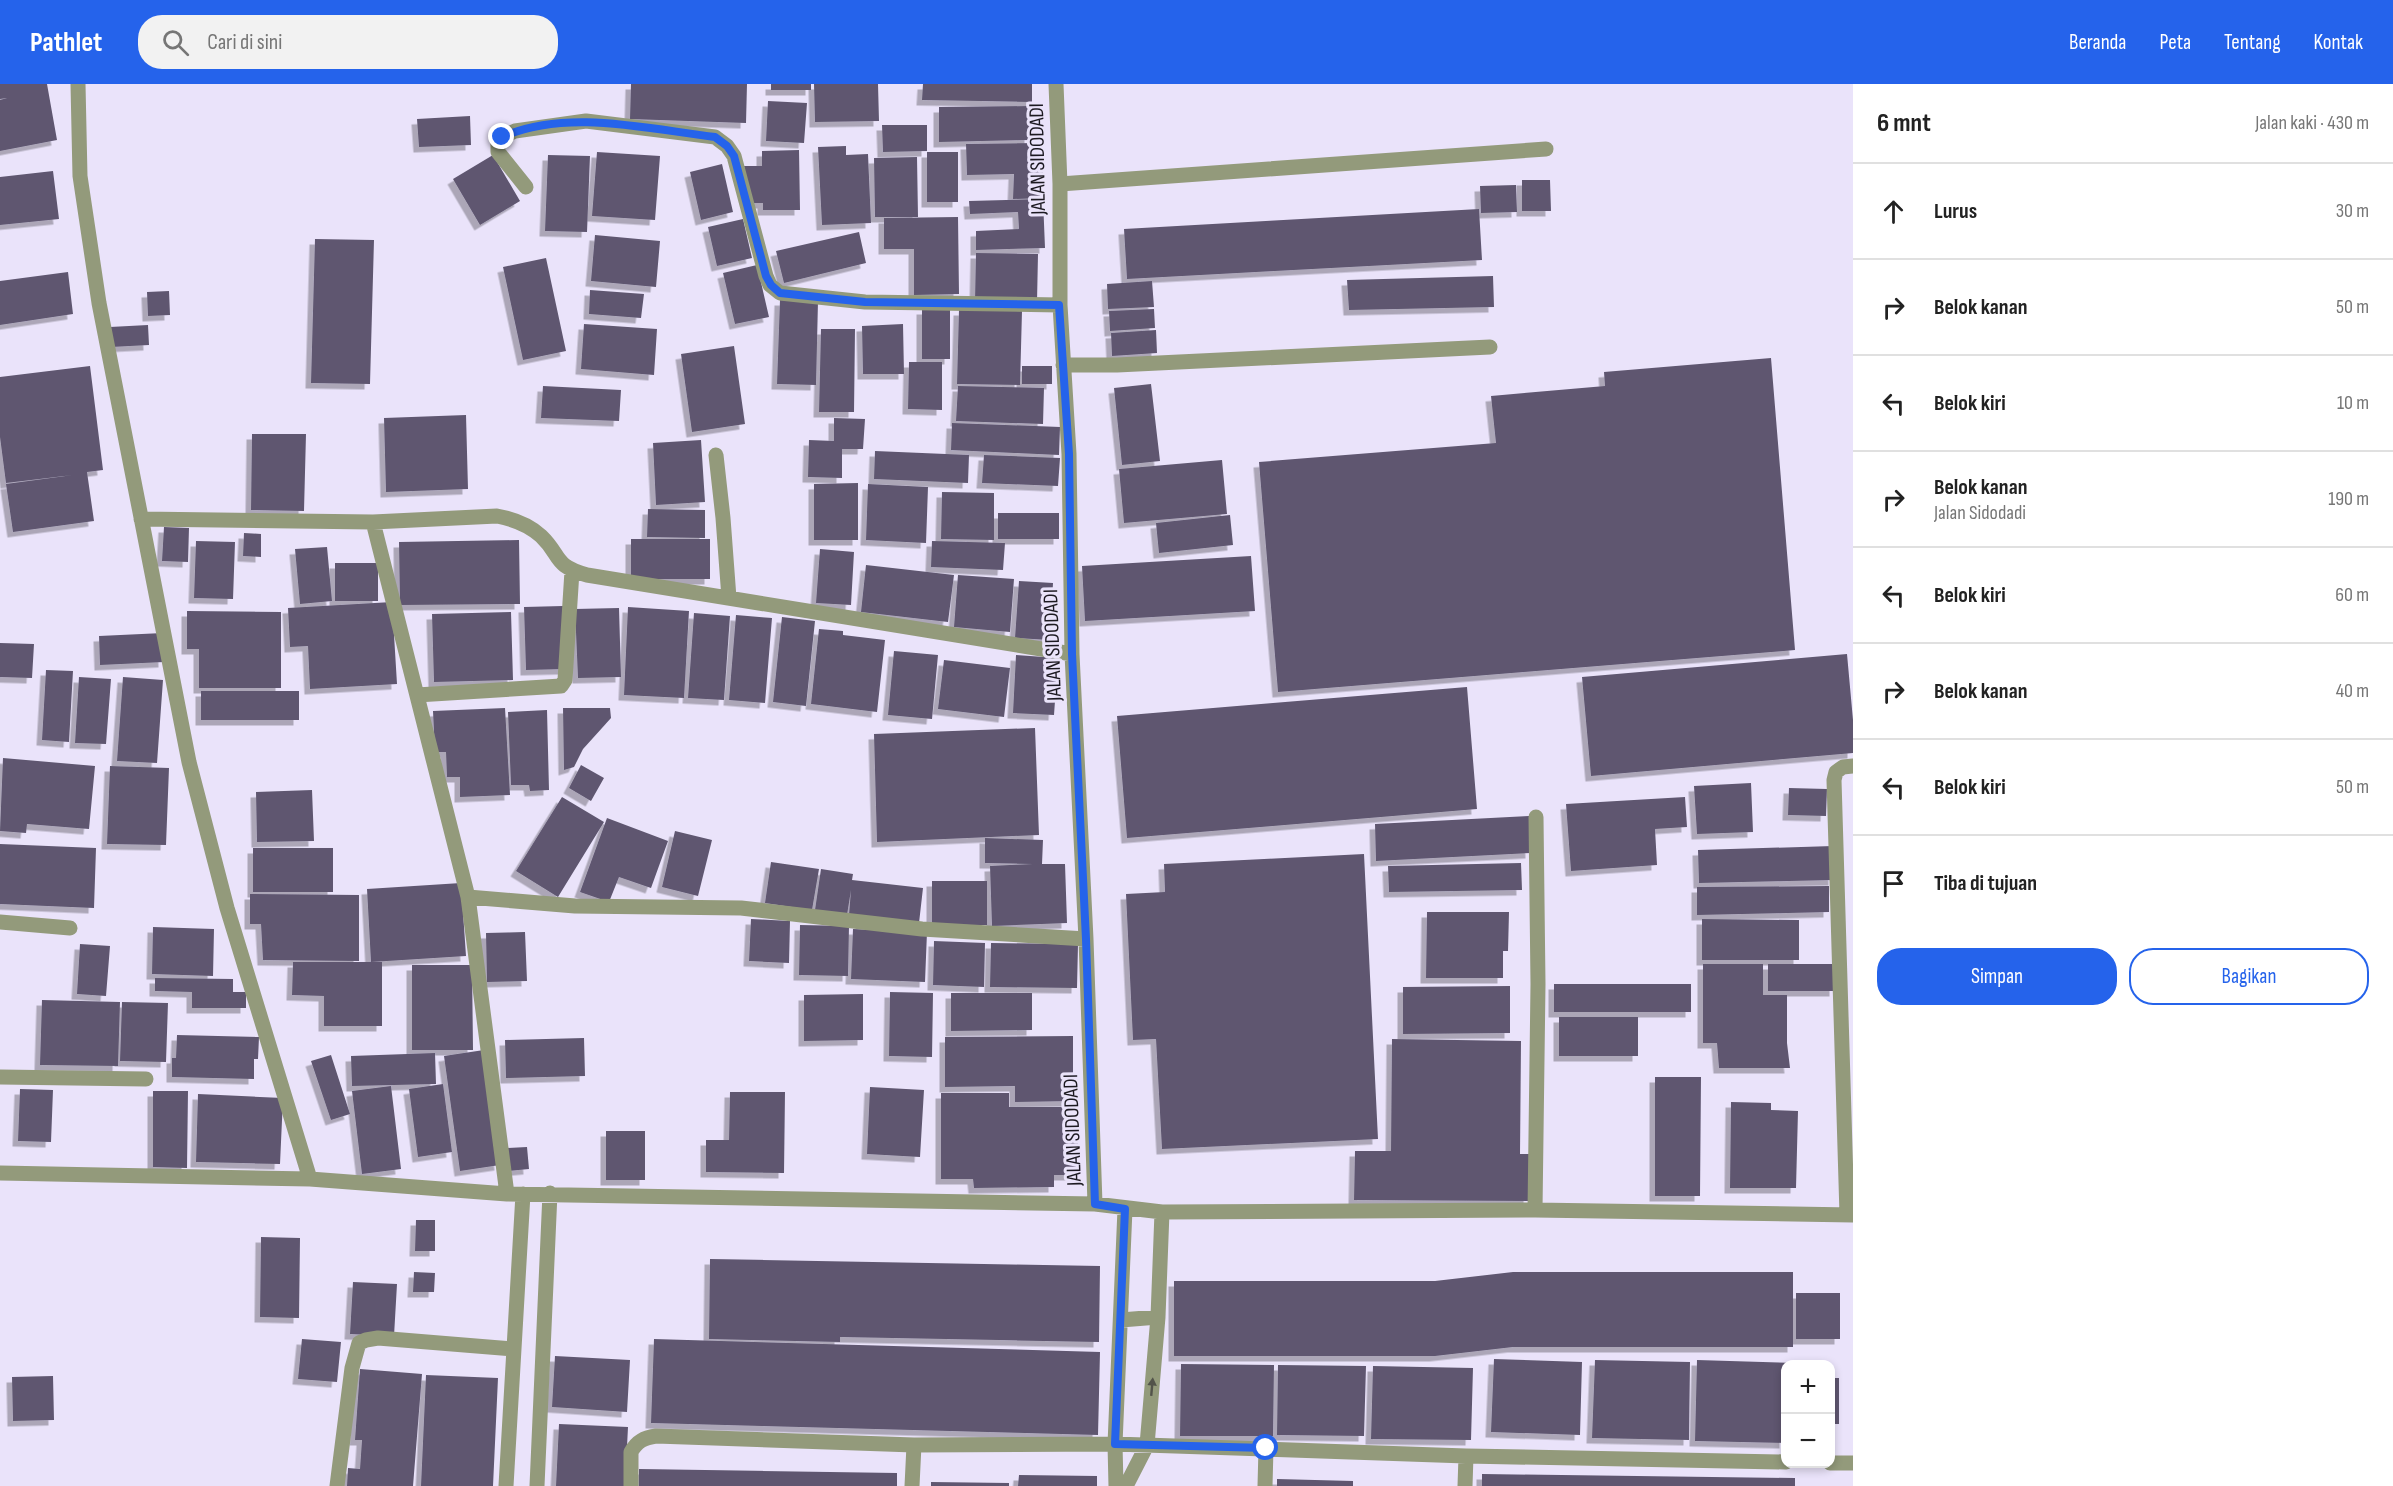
<!DOCTYPE html>
<html lang="id">
<head>
<meta charset="utf-8">
<style>
  :root { --surface:#fff; --page:#f2f2f2; --text:#222; --muted:#767676; --line:#e0e0e0; --accent:#2563eb }
  body { margin:0; font-family:"Sofia Sans Condensed",sans-serif; background:var(--page); color:var(--text) }
  .controls { position:absolute; right:18px; bottom:18px; display:grid; overflow:hidden; border-radius:12px; box-shadow:0 3px 9px #0003 }
  .controls button { width:54px; height:54px; display:grid; place-items:center; padding:0; border:0; border-bottom:2px solid var(--line); background:var(--surface); color:var(--text); font:30px sans-serif }
  .stop { position:absolute; width:18px; height:18px; margin:-14px; border:4px solid #2563eb; border-radius:50%; background:#fff }
  .stop.end { background:#2563eb; border-color:#fff; box-shadow:0 2px 6px #0008 }
  .list { margin:0; padding:0; list-style:none }
  h2 { display:flex; justify-content:space-between; align-items:center; height:78px; margin:0; padding:0 24px; font-size:26px }
  h2 small { font-size:20px; font-weight:400; color:var(--muted) }
  .list li { display:grid; grid-template-columns:39px 1fr auto; gap:18px; align-items:center; box-sizing:border-box; height:96px; padding:0 24px; border-top:2px solid var(--line) }
  .list b { display:block; font-size:22px; white-space:nowrap }
  .list p { margin:0; font-size:20px; white-space:nowrap; color:var(--muted) }
  .list em { font-size:20px; font-style:normal; color:var(--muted) }
  .actions { display:flex; gap:12px; padding:18px 24px }
  .actions a { flex:1; padding:14px 0; border:2px solid var(--accent); border-radius:24px; text-align:center; font-size:21px; color:var(--accent) }
  .actions .main { background:var(--accent); color:#fff }
  .icon { flex:none; width:33px; height:33px; fill:none; stroke:currentColor; stroke-width:2; stroke-linecap:round; stroke-linejoin:round }
  .map { position:relative; flex:none; width:1853px; height:1402px; overflow:hidden }
  header { display:flex; align-items:center; gap:36px; box-sizing:border-box; height:84px; padding:0 30px; background:var(--accent); color:#fff }
  header strong { font-size:28px }
  nav { display:flex; gap:33px; margin-inline-start:auto; font-size:21px }
  .search { width:420px; height:54px; background:var(--page); display:flex; align-items:center; gap:15px; box-sizing:border-box; padding:0 21px; border-radius:24px; color:var(--muted); font-size:22px }
  main { display:flex }
  aside { flex:1; background:var(--surface) }
  .map>svg:first-child { display:block }
  .building { fill:#5f5770; filter:url(#shadow) }
  .lines { fill:none; stroke-linecap:round; stroke-linejoin:round }
  .minor { stroke:#939a7b; stroke-width:15 }
  .oneway { fill:#52534a }
  .route { stroke:#2563eb; stroke-width:8 }
  .labels { text-anchor:middle; stroke-width:6; stroke-linejoin:round; paint-order:stroke }
  .street-label { font-size:21px; fill:#1c1921; stroke:#eae3fa }
</style>
</head>
<body>
<header>
<strong>Pathlet</strong>
<div class="search"><svg class="icon" aria-label="search" viewBox="0 0 24 24"><circle cx="10" cy="10" r="6"/><path d="M15 15l6 6"/></svg>Cari di sini</div>
<nav><a>Beranda</a><a>Peta</a><a>Tentang</a><a>Kontak</a></nav>
</header>
<main>
<div class="map">
<svg width="1853" height="1402" viewBox="0 0 1853 1402">
  <defs>
    <filter id="shadow"><feDropShadow dx="-5.5" dy="5.5" stdDeviation="0" flood-color="#0004"/></filter>
  </defs>
  <rect width="100%" height="100%" fill="#eae3fa"/>
  <path class="building" d="M0,0H47L57,56L0,67V16L7,14L0,15Z
    M631,0H747L746,39L630,35Z
    M771,0H811V6H771Z
    M814,0H878L879,37L815,38Z
    M923,0H1032V18L922,16Z
    M768,17L807,19L804,59L766,57Z
    M1030,22V56L939,58V23Z
    M470,32L471,61L419,63L417,35Z
    M882,41H927V67L883,68Z
    M1042,59L1044,114L1013,115L1014,90L967,91L966,60Z
    M846,62V71L868,70L871,139L822,141L818,63Z
    M799,66L800,126H763V119H751L744,82H762V67Z
    M597,68L660,72L655,136L592,132Z
    M927,68H958V118H927Z
    M493,71L520,117L480,141L453,95Z
    M548,71L590,72L587,148L545,147Z
    M917,73L918,133H875L874,74Z
    M722,80L733,128L701,136L690,88Z
    M53,87L59,135L0,141V93Z
    M1522,96H1550L1551,127H1522Z
    M1516,101L1517,128L1481,129L1480,102Z
    M1043,115L1045,164L976,166V147L1019,145L1018,128L970,130L969,117Z
    M1479,125L1482,176L1127,195L1124,145Z
    M958,133L959,210L914,211V165H884V134Z
    M743,135L752,174L717,182L708,143Z
    M859,148L866,179L784,199L776,167Z
    M595,151L660,157L656,203L591,197Z
    M315,155L374,156L370,300L311,299Z
    M976,169L1038,170L1037,218L975,217Z
    M546,174L566,267L523,276L503,183Z
    M757,181L769,233L735,240L723,189Z
    M68,188L73,230L0,241V197Z
    M1493,192L1494,223L1349,226L1347,196Z
    M1152,197L1154,223L1108,225L1107,200Z
    M590,206L644,210L641,234L589,230Z
    M169,207L170,231L148,232L147,208Z
    M780,216L818,217L816,301L777,300Z
    M922,225H950V275H922Z
    M1154,225L1155,244L1110,247L1109,227Z
    M959,226L1022,227L1020,301L957,300Z
    M584,240L657,245L654,291L581,285Z
    M903,240L904,290H863L862,242Z
    M148,241L149,261L111,263L110,243Z
    M821,245H855L854,328H819Z
    M1156,246L1157,269L1112,272L1111,249Z
    M734,262L745,340L692,348L681,270Z
    M1771,274L1795,566L1278,608L1259,378L1496,359L1491,312L1605,302L1604,288Z
    M909,278H942V326L908,325Z
    M90,282L103,386L87,388L94,437L13,448L6,400L73,391L6,399L0,353V293Z
    M1022,282H1052V300H1022Z
    M1151,300L1160,377L1122,381L1114,304Z
    M543,302L621,306L619,337L541,334Z
    M958,302L1044,304L1043,340L956,337Z
    M466,331L468,405L386,408L384,334Z
    M834,334L865,335L863,365H842V394L808,393L809,356L834,357Z
    M952,339L1060,343L1059,371L951,366Z
    M252,350H306L304,427L251,426Z
    M701,356L705,418L656,421L653,359Z
    M875,367L969,371L968,399L874,395Z
    M984,371L1060,374L1058,402L982,399Z
    M1222,376L1227,430L1124,439L1119,385Z
    M858,399V456H814V400Z
    M868,400L928,403L926,459L866,456Z
    M942,408L994,409V456L941,455Z
    M648,425L705,426V454L647,453Z
    M998,429H1059V455H998Z
    M1230,431L1233,461L1159,469L1156,439Z
    M164,443L189,444L188,478L162,477Z
    M244,449L261,450V473L243,472Z
    M631,455H710V495H631Z
    M519,456L520,520L400,521L399,458Z
    M196,457L235,458L233,515L194,514Z
    M932,457L1005,459L1003,486L931,483Z
    M327,463L332,517L300,520L295,465Z
    M820,465L854,468L851,521L816,519Z
    M1251,472L1255,527L1085,537L1082,482Z
    M335,479H378V517H335Z
    M866,481L954,491L948,538L861,528Z
    M958,491L1014,495L1010,548L954,543Z
    M1019,497L1053,499L1050,556L1015,554Z
    M392,518L397,600L310,605L308,562L290,563L288,524Z
    M563,522L565,585L526,586L524,523Z
    M628,523L689,527L684,614L624,611Z
    M619,524L621,593L578,594L575,525Z
    M187,527L281,528V604H199V565H187Z
    M511,528L513,596L434,598L432,530Z
    M694,529L730,532L724,616L688,614Z
    M736,531L772,534L765,619L729,616Z
    M782,533L815,537L806,622L773,618Z
    M819,545L843,547V551L885,556L877,628L811,620Z
    M163,549L164,578L100,581L99,552Z
    M0,559L34,560L32,594L0,593Z
    M894,567L938,571L932,635L888,631Z
    M1847,570L1853,636V669L1591,692L1582,593Z
    M1016,571L1058,574L1054,631L1013,629Z
    M944,576L1010,584L1004,633L938,625Z
    M46,586L73,587L69,658L42,656Z
    M79,593L111,595L106,660L75,659Z
    M123,593L163,596L157,679L117,677Z
    M1467,603L1477,725L1127,754L1117,632Z
    M201,607H299V636H201Z
    M505,624L510,711L460,713V693H447L446,668H435L433,627Z
    M563,624H610L611,634L583,665L574,683L564,686Z
    M547,626L549,706L530,707L529,701H511L508,628Z
    M1035,644L1039,751L877,758L874,650Z
    M3,674L95,682L89,745L27,740L26,749L0,747Z
    M581,681L604,694L591,717L569,704Z
    M110,682L169,684L166,761L107,760Z
    M1751,699L1753,748L1697,750L1694,702Z
    M1789,704L1827,705L1826,732L1788,731Z
    M312,706L314,757L257,758L256,708Z
    M562,713L604,738L558,813L516,787Z
    M1685,713L1687,743L1655,745L1657,781L1571,787L1566,720Z
    M1529,732L1531,769L1376,777L1375,740Z
    M607,734L668,757L651,804L619,793L609,818L580,808Z
    M675,747L712,756L698,812L662,803Z
    M985,754L1043,756L1042,780H1065L1067,839L992,842L990,782L1033,780L985,779Z
    M0,760L96,764L94,824L0,820Z
    M1833,762L1834,796L1699,799L1698,766Z
    M253,764H333V808H253Z
    M1364,770L1378,1055L1162,1065L1156,955L1133,956L1126,810L1165,808L1164,780Z
    M771,778L819,785L812,826L765,819Z
    M1521,779L1522,806L1389,808L1388,782Z
    M821,785L853,790L852,796L923,804L919,839L849,831L851,806L847,831L815,826Z
    M932,797H987V841H932Z
    M461,799L466,872L371,878L367,805Z
    M1829,802V828L1697,831V803Z
    M250,810L359,811V877L263,876L261,840H250Z
    M1427,828H1509L1508,867H1503V894H1426Z
    M751,835L790,837L789,879L749,877Z
    M1702,835L1799,836V876H1702Z
    M800,841L849,842L848,892L799,891Z
    M153,843L214,845L213,892L152,890Z
    M853,845L927,848L925,898L851,895Z
    M525,848L527,897L487,898L486,849Z
    M934,857L985,859L984,903L933,901Z
    M991,859L1078,860L1077,904L990,903Z
    M80,860L110,862L106,912L77,910Z
    M293,878H382V942H324V912L292,911Z
    M1703,880H1763V911H1787V959L1790,984H1719L1717,959H1703Z
    M1768,880H1835V907H1768Z
    M412,881H472L473,966H412Z
    M155,894L233,895V908H246V924H192V908L155,907Z
    M1554,900H1691V928H1554Z
    M1510,902V949L1403,950V903Z
    M890,908L933,909L932,973L889,972Z
    M951,909H1032V946L951,947Z
    M863,910V956L804,957V911Z
    M42,916L120,918L118,982L40,981Z
    M122,918L168,919L166,978L120,977Z
    M1559,933H1638V972H1559Z
    M177,951L259,953L258,975H254V995L172,993V974H176Z
    M1073,952V1017L1015,1018V1002L945,1003V953Z
    M584,954L585,992L506,994L505,956Z
    M1392,955L1521,957L1520,1070H1530L1529,1117L1354,1116L1355,1067H1391Z
    M484,966L500,1081L460,1087L444,972Z
    M435,969L436,1000L352,1002L351,972Z
    M331,971L350,1030L331,1036L311,977Z
    M1655,993H1701L1700,1112H1655Z
    M443,1000L452,1068L418,1073L409,1005Z
    M391,1002L401,1085L362,1090L352,1007Z
    M870,1003L924,1006L920,1073L867,1070Z
    M20,1005L53,1006L51,1058L18,1057Z
    M153,1007H188L187,1084L153,1083Z
    M730,1008H785L784,1089L706,1088V1056H729Z
    M941,1009H1009V1023H1078V1091H1054V1103L974,1104L973,1095H941Z
    M198,1010L283,1014L280,1080L196,1078Z
    M1731,1018L1771,1019V1026L1798,1027L1796,1104H1730Z
    M606,1047H645V1096H606Z
    M527,1063L529,1085L508,1087L506,1064Z
    M416,1136H435V1167H415Z
    M261,1153L300,1154L299,1234L260,1233Z
    M710,1175L1100,1182L1099,1258L840,1253V1258L709,1255Z
    M414,1188L435,1189L434,1208H413Z
    M1513,1188H1793V1263H1513L1435,1272H1174V1197H1435Z
    M353,1198L397,1200L394,1252L350,1250Z
    M1796,1209H1840V1255H1796Z
    M302,1255L341,1258L337,1298L298,1295Z
    M654,1255L1100,1268L1098,1351L651,1339Z
    M555,1272L630,1276L627,1328L552,1323Z
    M1494,1275L1582,1278L1580,1351L1491,1348Z
    M1595,1276L1690,1278L1689,1356L1592,1354Z
    M1697,1276L1796,1279V1280L1785,1281V1359L1695,1357Z
    M1181,1280L1274,1281L1273,1352H1180Z
    M1278,1281L1366,1282L1364,1352L1277,1351Z
    M1373,1282L1473,1284L1471,1356L1371,1355Z
    M360,1285L422,1290L413,1402H347L348,1384L360,1385L362,1356H355Z
    M426,1291L498,1294L493,1402H421Z
    M53,1292L54,1336L13,1337L12,1293Z
    M1830,1294H1839V1340H1830Z
    M559,1340L628,1343L625,1402H556Z
    M639,1385L897,1389V1402H639Z
    M1482,1390L1795,1394V1402H1482Z
    M1019,1391L1097,1392V1402H1018Z
    M1277,1395L1353,1397V1402H1277Z
    M931,1398L1009,1399V1402H931Z"/>
  <g class="lines">
    <path class="minor" d="M78,0L80,92L99,219L189,678L227,824L310,1095
      M1056,0L1060,100V221L1069,370L1072,570L1086,855L1095,1120
      M1060,100L1546,65
      M526,103L498,68V59L502,53L515,47L586,37L715,53L727,62L734,72L766,192L770,201L780,209L865,218L1060,221
      M1063,281H1117L1490,263
      M716,371L723,434L729,514
      M141,435L373,438L497,432C513,435 529,441 541,452C562,472 552,481 587,491L1072,570
      M373,438L468,813L507,1110
      M417,611L561,602L565,596L572,487
      M468,813L575,822L741,824L922,845L1086,855
      M0,838L70,844
      M0,993L146,995
      M0,1089L310,1095L507,1110L1095,1120L1162,1128L1535,1126L1853,1131
      M1535,1126L1538,900L1536,733
      M1847,1131L1834,696L1836,688L1843,683L1853,682
      M1121,1236L1158,1233
      M1830,1379H1853
      M337,1402L352,1284L359,1259L366,1256L378,1254L513,1265
      M506,1402L523,1110
      M537,1402L550,1109
      M631,1402V1368C637,1357 644,1354 656,1352L914,1361L1115,1360L1466,1372L1786,1378
      M912,1402L914,1361
      M1116,1402L1115,1360L1125,1125
      M1126,1402L1147,1361L1158,1233L1162,1128
      M1265,1402L1266,1364
      M1465,1402L1466,1372"/>
  </g>
  <defs><path id="oneway-solid" d="M-6-.8H1V-3.2L6.5 0L1 3.2V.8H-6Z" transform="scale(1.5)"/></defs>
  <use class="oneway" href="#oneway-solid" transform="translate(1152 1303) rotate(-85)"/>
  <g class="lines">
    <path class="route" d="M502,53C566,24 648,45 715,53L727,62L734,72L766,192L771,201L780,209L865,218L1059,221L1069,370L1072,570L1086,855L1095,1120L1125,1125L1115,1360L1266,1364"/>
  </g>
  <g class="labels">
    <g class="street-label">
      <text transform="translate(1037 75) rotate(-91)" y="7">JALAN SIDODADI</text>
      <text transform="translate(1052 561) rotate(-92)" y="7">JALAN SIDODADI</text>
      <text transform="translate(1072 1046) rotate(-92)" y="7">JALAN SIDODADI</text>
    </g>
  </g>
</svg>
<div class="controls">
<button>+</button>
<button>−</button>
</div>
<div class="stop" style="left:1266px;top:1364px"></div>
<div class="stop end" style="left:502px;top:53px"></div>
</div>
<aside>
<h2>6 mnt<small>Jalan kaki · 430 m</small></h2>
<ul class="list">
<li><svg class="icon" aria-label="ahead" viewBox="0 0 24 24"><path d="M12 20V5M6 11l6-6 6 6"/></svg><div><b>Lurus</b></div><em>30 m</em></li>
<li><svg class="icon" aria-label="right" viewBox="0 0 24 24"><path d="M7 20v-9h11M14 6l5 5-5 5"/></svg><div><b>Belok kanan</b></div><em>50 m</em></li>
<li><svg class="icon" aria-label="left" viewBox="0 0 24 24"><path d="M17 20v-9H6M10 6l-5 5 5 5"/></svg><div><b>Belok kiri</b></div><em>10 m</em></li>
<li><svg class="icon" aria-label="right" viewBox="0 0 24 24"><path d="M7 20v-9h11M14 6l5 5-5 5"/></svg><div><b>Belok kanan</b><p>Jalan Sidodadi</p></div><em>190 m</em></li>
<li><svg class="icon" aria-label="left" viewBox="0 0 24 24"><path d="M17 20v-9H6M10 6l-5 5 5 5"/></svg><div><b>Belok kiri</b></div><em>60 m</em></li>
<li><svg class="icon" aria-label="right" viewBox="0 0 24 24"><path d="M7 20v-9h11M14 6l5 5-5 5"/></svg><div><b>Belok kanan</b></div><em>40 m</em></li>
<li><svg class="icon" aria-label="left" viewBox="0 0 24 24"><path d="M17 20v-9H6M10 6l-5 5 5 5"/></svg><div><b>Belok kiri</b></div><em>50 m</em></li>
<li><svg class="icon" aria-label="arrive" viewBox="0 0 24 24"><path d="M6 21V4h12l-3 4 3 4H6"/></svg><div><b>Tiba di tujuan</b></div></li>
</ul>
<div class="actions"><a class="main">Simpan</a><a>Bagikan</a></div>
</aside>
</main>
</body>
</html>
